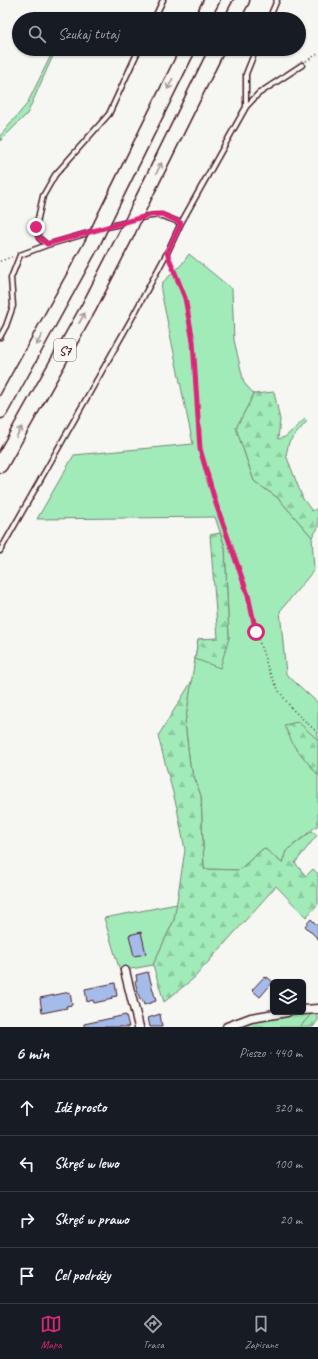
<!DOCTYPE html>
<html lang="pl">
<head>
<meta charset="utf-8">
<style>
  :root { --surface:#171b24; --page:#20242c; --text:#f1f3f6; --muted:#9ea1a6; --line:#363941; --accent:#db2777 }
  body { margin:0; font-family:Caveat,sans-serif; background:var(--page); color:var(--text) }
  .controls { position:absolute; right:12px; bottom:12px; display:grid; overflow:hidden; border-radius:6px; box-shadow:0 1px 3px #0004 }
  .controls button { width:36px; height:36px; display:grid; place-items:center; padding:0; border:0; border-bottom:1px solid var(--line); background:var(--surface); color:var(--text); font:20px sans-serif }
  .stop { position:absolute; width:12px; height:12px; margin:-9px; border:3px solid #db2777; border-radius:50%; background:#fff }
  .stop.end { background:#db2777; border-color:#fff; box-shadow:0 1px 4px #0008 }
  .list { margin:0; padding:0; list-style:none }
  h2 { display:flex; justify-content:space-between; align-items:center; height:52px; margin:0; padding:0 16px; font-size:17px }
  h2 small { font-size:13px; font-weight:400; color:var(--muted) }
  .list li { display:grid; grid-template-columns:26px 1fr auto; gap:12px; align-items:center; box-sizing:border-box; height:56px; padding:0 16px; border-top:1px solid var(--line) }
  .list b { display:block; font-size:15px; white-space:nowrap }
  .list em { font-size:13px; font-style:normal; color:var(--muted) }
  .icon { flex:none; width:22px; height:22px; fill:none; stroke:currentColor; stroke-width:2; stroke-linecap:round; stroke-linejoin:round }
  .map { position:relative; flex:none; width:318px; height:1027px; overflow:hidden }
  .search { position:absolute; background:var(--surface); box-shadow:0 1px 3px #0004; left:12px; right:12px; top:12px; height:44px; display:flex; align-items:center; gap:10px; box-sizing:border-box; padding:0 14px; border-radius:22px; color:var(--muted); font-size:15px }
  .sheet { height:276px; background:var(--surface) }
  nav { display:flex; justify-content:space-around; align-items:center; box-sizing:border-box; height:56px; border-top:1px solid var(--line); background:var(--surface); font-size:11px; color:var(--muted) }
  nav a { display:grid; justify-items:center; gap:2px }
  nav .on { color:var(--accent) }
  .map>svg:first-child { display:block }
  .grass { fill:#a1ebb9; stroke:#768572 }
  .forest { fill:url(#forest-firs); stroke:#768572 }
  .building { fill:#a5bcea; stroke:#4a1f2b }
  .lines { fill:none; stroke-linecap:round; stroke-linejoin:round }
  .service-casing { stroke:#4a1f2b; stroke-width:7 }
  .minor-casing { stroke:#4a1f2b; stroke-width:11 }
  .motorway-casing { stroke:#4a1f2b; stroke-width:17 }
  .path { stroke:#4a1f2b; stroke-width:1.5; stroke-dasharray:1 3; stroke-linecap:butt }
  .service { stroke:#f6f6f2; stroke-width:4 }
  .minor { stroke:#f6f6f2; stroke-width:8 }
  .motorway { stroke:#f6f6f2; stroke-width:14 }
  .motorway-bridge-casing { stroke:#4a1f2b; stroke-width:17; stroke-linecap:butt }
  .motorway-bridge { stroke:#f6f6f2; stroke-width:14 }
  .oneway { stroke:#a99598 }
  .route { stroke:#db2777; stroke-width:5 }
  .labels { text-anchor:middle; stroke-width:3.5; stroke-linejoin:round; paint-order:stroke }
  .shield { fill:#f6f6f2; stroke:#7e6067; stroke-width:1 }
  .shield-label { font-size:13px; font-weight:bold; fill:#4a1f2b }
</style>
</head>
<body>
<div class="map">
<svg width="318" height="1027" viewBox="0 0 318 1027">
  <defs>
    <pattern id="forest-firs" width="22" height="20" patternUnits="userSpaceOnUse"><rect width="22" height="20" fill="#a1ebb9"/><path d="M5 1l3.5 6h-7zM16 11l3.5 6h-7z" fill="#8cc99f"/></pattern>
  </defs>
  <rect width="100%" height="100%" fill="#f6f6f2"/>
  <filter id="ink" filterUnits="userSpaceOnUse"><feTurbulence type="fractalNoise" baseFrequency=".025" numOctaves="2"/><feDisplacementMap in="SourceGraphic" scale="8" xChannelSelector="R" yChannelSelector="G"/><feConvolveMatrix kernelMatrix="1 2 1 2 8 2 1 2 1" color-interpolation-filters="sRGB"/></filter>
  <g filter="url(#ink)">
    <path class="grass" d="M54,49H56L27,114L0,141V136L27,104Z
      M189,254L232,289L234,340L244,383L254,394L236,428L254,481L278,498L312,537L314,570L280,611L286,674L318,703V825L286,851L282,863L264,848L239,870L204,869L201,796L190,765L185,723L198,639L229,638L225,547L215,517L37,519L74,455L193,444L161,291L162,283L182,264Z
      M177,904L174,920L153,965L120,971L104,918Z
      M312,1013L300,1027H238L256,1019Z"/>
    <path class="forest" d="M274,392L280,420L278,439L285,437L305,419L307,421L289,442L286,455L303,499L312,511L318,508V528L312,537L278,498L254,481L236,428L254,394Z
      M220,533L225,547L229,638L220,668L195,659L198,639L218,638L210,535Z
      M192,681L185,723L190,765L201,796L204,869L239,870L264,848L282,863L286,851L312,831L317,835L295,863L306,876L313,869L318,874V904L306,917L276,886L194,978L164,1002L153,965L174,920L185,850L177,808L158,736Z
      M298,722L318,740V775L294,746L284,725Z
      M312,1013L318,1017V1020L313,1027H300Z"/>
    <path class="building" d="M311,919L318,926V939L305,926Z
      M141,932L146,954L134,956L129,935Z
      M148,972L156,1001L144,1005L142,999L140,1000L137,989L135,982L137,981L136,975Z
      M264,977L266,979L267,977L273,982L260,997L252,990Z
      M115,983L117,996L111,997L112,999L108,1000L94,1003L93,1000L87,1002L85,989Z
      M70,992L72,1005L66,1006L67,1008L42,1013L40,998Z
      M160,1014L162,1027H150L148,1018Z
      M126,1015L129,1027H84V1024Z"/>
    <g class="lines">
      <g class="service-casing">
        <path id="service" d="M154,19L163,0
          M269,19L277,0
          M246,107L258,94L302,65
          M138,219C159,213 162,215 181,223
          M103,228L128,222
          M47,245L39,238L36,227L43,196L55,175L109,114L139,49
          M0,337L6,326L13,306L11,278L20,255L47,245L95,231
          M0,551L132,318L167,253L181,223L246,107V74L256,49"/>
      </g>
      <g class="minor-casing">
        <path id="minor" d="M125,971L139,1027
          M303,1010L318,1009
          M227,1027L251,1018L287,1012"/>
      </g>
      <g class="motorway-casing">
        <path id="motorway" d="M202,19L212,0
          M232,19L242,0
          M141,203L217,49
          M106,215L188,49
          M0,411L92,244
          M0,465L89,307L127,233"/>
      </g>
      <path class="path" d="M306,61L318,54
        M170,260L185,298L193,341L200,449L216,504L248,595L256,632L269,671L279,691L292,709L318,733
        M0,261L12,257"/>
      <use href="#service" class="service"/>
      <use href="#minor" class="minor"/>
      <use href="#motorway" class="motorway"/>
      <g class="motorway-bridge-casing">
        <path id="motorway-bridge" d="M127,233L141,203
          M92,244L106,215"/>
      </g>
      <use href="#motorway-bridge" class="motorway-bridge"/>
    </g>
    <defs><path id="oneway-shaft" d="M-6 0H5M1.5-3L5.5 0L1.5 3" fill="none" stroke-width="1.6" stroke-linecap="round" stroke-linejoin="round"/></defs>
    <g class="oneway">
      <use href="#oneway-shaft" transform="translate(170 84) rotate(116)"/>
      <use href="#oneway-shaft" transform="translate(159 168) rotate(-64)"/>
      <use href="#oneway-shaft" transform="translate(82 318) rotate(-61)"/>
      <use href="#oneway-shaft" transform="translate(39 340) rotate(119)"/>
      <use href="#oneway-shaft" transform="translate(19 432) rotate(-61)"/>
    </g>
  </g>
  <g class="lines" filter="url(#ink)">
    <path class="route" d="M36,227L39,238L47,244L150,215L162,214L181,223L167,253L185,298L193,341L200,449L216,504L248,595L256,632"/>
  </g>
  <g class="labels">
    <rect class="shield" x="54" y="339" width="22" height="22" rx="3"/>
    <g class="shield-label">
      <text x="65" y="355">S7</text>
    </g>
  </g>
</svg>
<div class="controls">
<button><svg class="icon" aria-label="layers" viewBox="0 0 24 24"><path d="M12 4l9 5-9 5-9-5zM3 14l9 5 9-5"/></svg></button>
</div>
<div class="stop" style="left:256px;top:632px"></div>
<div class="stop end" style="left:36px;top:227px"></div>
<div class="search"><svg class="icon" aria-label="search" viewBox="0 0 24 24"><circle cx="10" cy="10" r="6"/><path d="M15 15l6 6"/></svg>Szukaj tutaj</div>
</div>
<section class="sheet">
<h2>6 min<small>Pieszo · 440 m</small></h2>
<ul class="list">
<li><svg class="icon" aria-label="ahead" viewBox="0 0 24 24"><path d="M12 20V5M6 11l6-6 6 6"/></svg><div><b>Idź prosto</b></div><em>320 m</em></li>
<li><svg class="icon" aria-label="left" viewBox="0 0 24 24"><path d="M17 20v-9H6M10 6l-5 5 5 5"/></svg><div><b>Skręć w lewo</b></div><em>100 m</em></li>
<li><svg class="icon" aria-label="right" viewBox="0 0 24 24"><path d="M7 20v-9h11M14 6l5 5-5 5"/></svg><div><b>Skręć w prawo</b></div><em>20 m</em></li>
<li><svg class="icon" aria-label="arrive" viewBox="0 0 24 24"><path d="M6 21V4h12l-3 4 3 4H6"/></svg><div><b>Cel podróży</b></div></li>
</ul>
</section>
<nav>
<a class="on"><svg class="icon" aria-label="map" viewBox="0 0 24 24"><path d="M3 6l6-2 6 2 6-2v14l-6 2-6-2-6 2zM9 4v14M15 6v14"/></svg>Mapa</a>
<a><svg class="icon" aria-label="directions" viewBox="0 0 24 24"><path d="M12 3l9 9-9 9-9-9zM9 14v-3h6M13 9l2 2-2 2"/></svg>Trasa</a>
<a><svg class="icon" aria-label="saved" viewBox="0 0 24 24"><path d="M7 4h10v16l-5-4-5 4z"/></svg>Zapisane</a>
</nav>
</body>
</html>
